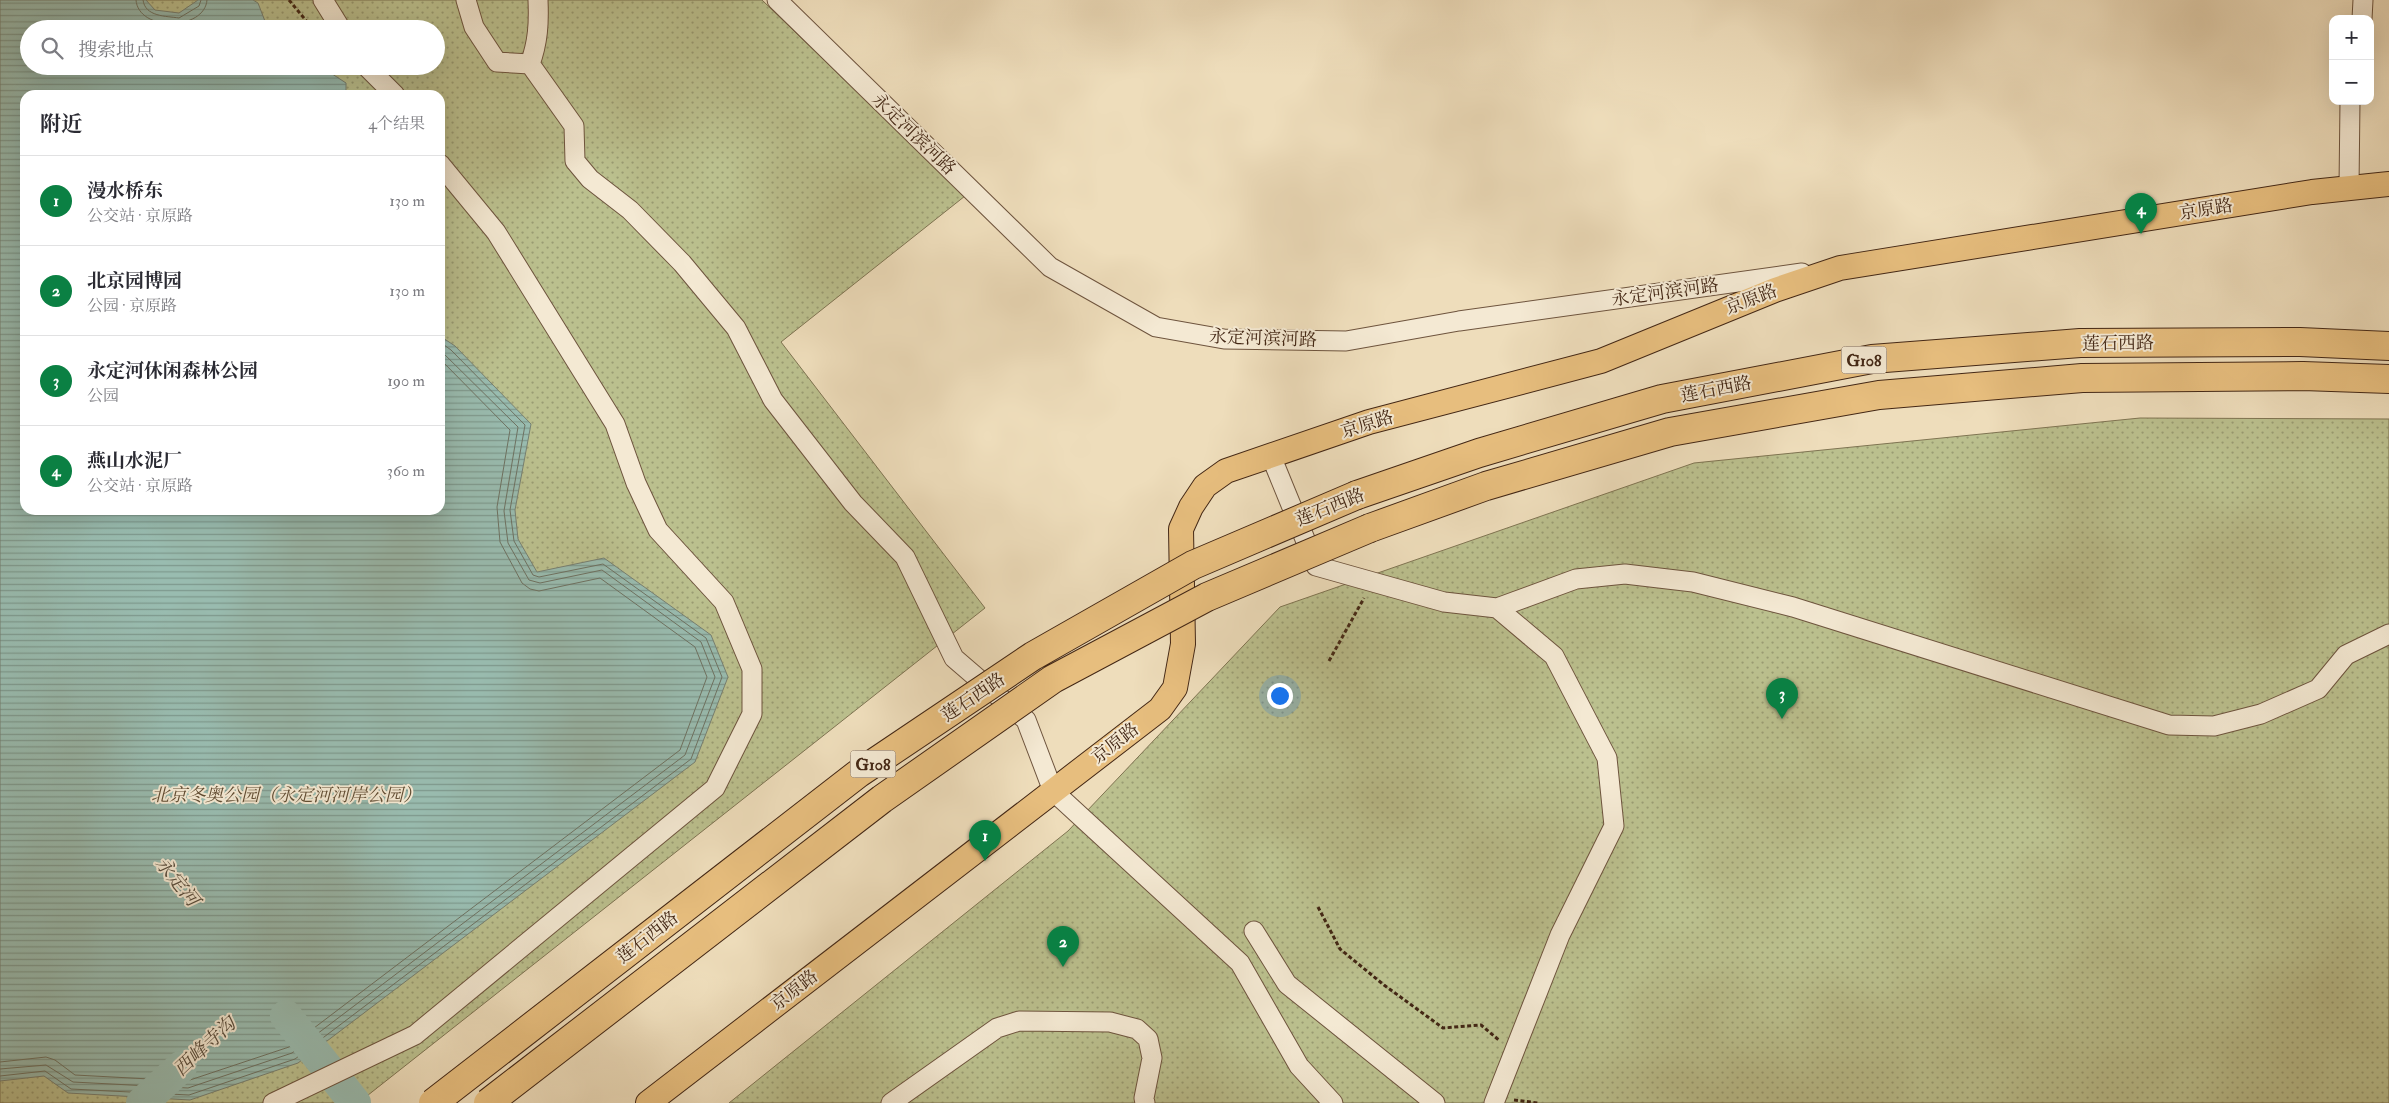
<!DOCTYPE html>
<html lang="zh">
<head>
<meta charset="utf-8">
<style>
  :root { --surface:#fff; --page:#f7f7f7; --text:#2b2b33; --muted:#7c7c81; --line:#e1e1e2; --accent:#0b8043 }
  body { margin:0; font-family:"IM FELL Double Pica","Noto Serif SC",serif; background:var(--page); color:var(--text) }
  .controls { position:absolute; right:15px; top:15px; display:grid; overflow:hidden; border-radius:10px; box-shadow:0 5px 20px #0002 }
  .controls button { width:45px; height:45px; display:grid; place-items:center; padding:0; border:0; border-bottom:1px solid var(--line); background:var(--surface); color:var(--text); font:25px sans-serif }
  .you { position:absolute; left:1279px; top:695px; width:18px; height:18px; margin:-12px; border:4px solid #fff; border-radius:50%; background:#1a73e8; box-shadow:0 0 0 8px #1a73e833 }
  .badge { display:grid; place-items:center; width:32px; height:32px; border-radius:50%; background:var(--accent); color:#fff; font-size:16px; font-weight:700 }
  .pin { position:absolute; translate:-50% -41px; filter:drop-shadow(0 1px 2px #0008) }
  .pin::after { content:''; position:absolute; top:26px; width:18px; height:15px; background:inherit; clip-path:polygon(0 0,100% 0,50% 100%) }
  .list { margin:0; padding:0; list-style:none }
  h2 { display:flex; justify-content:space-between; align-items:center; height:65px; margin:0; padding:0 20px; font-size:21px }
  h2 small { font-size:16px; font-weight:400; color:var(--muted) }
  .list li { display:grid; grid-template-columns:32px 1fr auto; gap:15px; align-items:center; box-sizing:border-box; height:90px; padding:0 20px; border-top:1px solid var(--line) }
  .list b { display:block; font-size:19px; white-space:nowrap }
  .list p { margin:0; font-size:16px; white-space:nowrap; color:var(--muted) }
  .list em { font-size:16px; font-style:normal; color:var(--muted) }
  .icon { flex:none; width:28px; height:28px; fill:none; stroke:currentColor; stroke-width:2; stroke-linecap:round; stroke-linejoin:round }
  .map { position:relative; flex:none; width:2389px; height:1103px; overflow:hidden }
  .search { position:absolute; background:var(--surface); box-shadow:0 5px 20px #0002; left:20px; top:20px; width:425px; height:55px; display:flex; align-items:center; gap:12px; box-sizing:border-box; padding:0 18px; border-radius:28px; color:var(--muted); font-size:19px }
  .panel { position:absolute; background:var(--surface); box-shadow:0 5px 20px #0002; left:20px; top:90px; width:425px; height:425px; border-radius:15px }
  .map>svg:first-child { display:block }
  .park { fill:url(#park-dots); stroke:#7f7452; fill-rule:evenodd }
  .water { fill:url(#water-rules); stroke:#778072 }
  .lines { fill:none; stroke-linecap:round; stroke-linejoin:round }
  .shore { stroke:#6e7262; stroke-width:1 }
  .river { stroke:#99bcb0; stroke-width:32 }
  .minor-casing { stroke:#6e543e; stroke-width:21 }
  .major-casing { stroke:#432715; stroke-width:26 }
  .highway-casing { stroke:#432715; stroke-width:30 }
  .path { stroke:#432715; stroke-width:3; stroke-dasharray:4 2.5; stroke-linecap:butt }
  .minor { stroke:#f4e9d3; stroke-width:19 }
  .major { stroke:#e7be7e; stroke-width:24 }
  .highway { stroke:#e7be7e; stroke-width:28 }
  .highway-bridge-casing { stroke:#432715; stroke-width:30; stroke-linecap:butt }
  .highway-bridge { stroke:#e7be7e; stroke-width:28 }
  .labels { text-anchor:middle; stroke-width:4; stroke-linejoin:round; paint-order:stroke }
  .shield { fill:#f4e9d3; stroke:#78614e; stroke-width:1 }
  .shield-label { font-size:16px; font-weight:bold; fill:#432715 }
  .street-label { font-size:18px; fill:#432715; stroke:#f4e9d3 }
  .park-label { font-size:18px; font-style:italic; fill:#614d33; stroke:#f4e9d3 }
  .water-label { font-size:19px; font-style:italic; fill:#584c3c; stroke:#f4e9d3 }
</style>
</head>
<body>
<div class="map">
<svg width="2389" height="1103" viewBox="0 0 2389 1103">
  <defs>
    <pattern id="park-dots" width="8" height="8" patternUnits="userSpaceOnUse" patternTransform="scale(1.25)"><rect width="8" height="8" fill="#bbc08e"/><path d="M2 2h.1M6 6h.1" fill="none" stroke="#9a9c73" stroke-width="1.8" stroke-linecap="round"/></pattern>
    <pattern id="water-rules" width="6" height="5" patternUnits="userSpaceOnUse" patternTransform="scale(1.25)"><rect width="6" height="5" fill="#99bcb0"/><path d="M0 2.5h6" fill="none" stroke="#7e998e"/></pattern>
  </defs>
  <rect width="100%" height="100%" fill="#edb"/>
  <filter id="stains"><feTurbulence type="fractalNoise" baseFrequency=".004" numOctaves="4"/><feColorMatrix values="0 0 0 0 .2 0 0 0 0 .09 0 0 0 0 .02 0 0 0 .5 -.17"/></filter>
  <radialGradient id="worn" r=".72"><stop offset=".6" stop-color="#630" stop-opacity="0"/><stop offset="1" stop-color="#630" stop-opacity=".3"/></radialGradient>
  <path class="park" d="M0,0H762L965,196L781,342L985,608L358,1103H0ZM29,29H436V66H29ZM25,95H440V510H25Z
    M2140,418L2389,419V1103H729L1068,831L1280,607L1694,463Z"/>
  <path class="water" d="M0,0H146L155,10L179,13L198,0H253L258,3L268,29H29V66H320L346,83V95H25V510H440V336L455,346L531,424L515,510L518,539L537,572L604,558L711,635L728,677L695,762L298,1063L190,1100L68,1093L44,1076L0,1081Z"/>
  <g class="lines">
    <path class="shore" d="M136,0C138,32 205,31 207,0
      M143,0C145,17 166,16 179,18L199,6L201,0
      M0,1062L46,1057L55,1060L75,1075L187,1081L289,1047L680,750L707,677L695,647L600,578L539,591L530,589L522,583L500,542L497,507L510,430L440,359
      M0,1069L46,1065L73,1082L188,1088L292,1053L685,755L715,677L701,642L602,570L540,583L529,580L508,543L504,511L518,427L440,350
      M0,1076L45,1071L71,1089L189,1095L295,1059L691,759L722,677L706,638L603,564L539,577L533,575L514,541L510,510L525,425L451,350L440,342"/>
    <path class="river" d="M286,1016L355,1103
      M142,1103L181,1067"/>
    <g class="minor-casing">
      <path id="minor" d="M323,0L341,29
        M466,0L474,27L497,62L530,64L574,126L575,161L590,179L630,210L682,263L736,328L773,400L853,503L905,557L954,658L1026,720L1053,791L1240,963L1299,1066L1333,1103
        M777,0L1050,267L1156,327L1224,339L1346,341L1459,321L1802,273
        M2362,19L2363,0
        M530,64C538,42 539,23 538,0
        M366,66L395,95
        M2349,187L2350,101
        M1271,456L1316,566L1444,602L1497,608L1576,579L1625,574L1693,582L1793,607L2169,725L2214,726L2261,714L2318,689L2346,655L2389,634
        M1254,931L1287,984L1435,1103
        M273,1103L415,1035L715,788L752,714V669L724,602L658,530L636,483L615,424L496,232L440,164
        M891,1103L997,1028L1019,1021L1110,1022L1137,1029L1148,1039L1152,1058L1144,1098L1145,1103
        M1494,1103L1560,935L1614,826L1607,758L1554,656L1497,608"/>
    </g>
    <g class="major-casing">
      <path id="major" d="M648,1103L1160,709L1175,688L1183,644L1181,529L1191,507L1205,486L1226,471L1369,422L1601,361L1775,290L1840,268L2312,192L2389,184"/>
    </g>
    <g class="highway-casing">
      <path id="highway" d="M1357,495L1479,453L1662,399L1872,359L2080,343L2300,342L2389,346
        M1370,528L1486,486L1670,432L1879,395L2082,378L2303,376L2389,379"/>
    </g>
    <path class="path" d="M289,0L313,29
      M1329,661L1364,598
      M1318,907L1340,949L1384,985L1443,1028L1481,1025L1500,1041
      M1514,1100L1538,1103"/>
    <use href="#minor" class="minor"/>
    <use href="#major" class="major"/>
    <use href="#highway" class="highway"/>
    <g class="highway-bridge-casing">
      <path id="highway-bridge" d="M433,1103L859,773L1033,656L1193,565L1357,495
        M488,1103L882,799L1053,679L1207,597L1370,528"/>
    </g>
    <use href="#highway-bridge" class="highway-bridge"/>
  </g>
  <g class="labels">
    <g class="shield">
      <rect x="1841.5" y="346.5" width="45" height="27" rx="4"/>
      <rect x="850.5" y="750.5" width="45" height="27" rx="4"/>
    </g>
    <g class="shield-label">
      <text x="1864" y="366">G108</text>
      <text x="873" y="770">G108</text>
    </g>
    <g class="street-label">
      <text transform="translate(914 134) rotate(44)" y="6">永定河滨河路</text>
      <text transform="translate(2206 209) rotate(-9)" y="6">京原路</text>
      <text transform="translate(1665 292) rotate(-8)" y="6">永定河滨河路</text>
      <text transform="translate(1751 299) rotate(-21)" y="6">京原路</text>
      <text transform="translate(1263 338) rotate(2)" y="6">永定河滨河路</text>
      <text transform="translate(2118 343) rotate(-1)" y="6">莲石西路</text>
      <text transform="translate(1716 389) rotate(-11)" y="6">莲石西路</text>
      <text transform="translate(1367 424) rotate(-17)" y="6">京原路</text>
      <text transform="translate(1330 507) rotate(-22)" y="6">莲石西路</text>
      <text transform="translate(973 697) rotate(-34)" y="6">莲石西路</text>
      <text transform="translate(1115 743) rotate(-38)" y="6">京原路</text>
      <text transform="translate(647 937) rotate(-38)" y="6">莲石西路</text>
      <text transform="translate(794 990) rotate(-38)" y="6">京原路</text>
    </g>
    <g class="park-label">
      <text x="286" y="801">北京冬奥公园（永定河河岸公园）</text>
    </g>
    <g class="water-label">
      <text transform="translate(178 881) rotate(51)" y="7">永定河</text>
      <text transform="translate(204 1046) rotate(-43)" y="7">西峰寺沟</text>
    </g>
  </g>
  <rect width="100%" height="100%" filter="url(#stains)"/>
  <rect width="100%" height="100%" fill="url(#worn)"/>
</svg>
<div class="controls">
<button>+</button>
<button>−</button>
</div>
<div class="you"></div>
<div class="pin badge" style="left:985px;top:861px">1</div>
<div class="pin badge" style="left:1063px;top:967px">2</div>
<div class="pin badge" style="left:1782px;top:719px">3</div>
<div class="pin badge" style="left:2141px;top:234px">4</div>
<div class="search"><svg class="icon" aria-label="search" viewBox="0 0 24 24"><circle cx="10" cy="10" r="6"/><path d="M15 15l6 6"/></svg>搜索地点</div>
<section class="panel">
<h2>附近<small>4个结果</small></h2>
<ul class="list">
<li><span class="badge">1</span><div><b>漫水桥东</b><p>公交站 · 京原路</p></div><em>130 m</em></li>
<li><span class="badge">2</span><div><b>北京园博园</b><p>公园 · 京原路</p></div><em>130 m</em></li>
<li><span class="badge">3</span><div><b>永定河休闲森林公园</b><p>公园</p></div><em>190 m</em></li>
<li><span class="badge">4</span><div><b>燕山水泥厂</b><p>公交站 · 京原路</p></div><em>360 m</em></li>
</ul>
</section>
</div>
</body>
</html>
